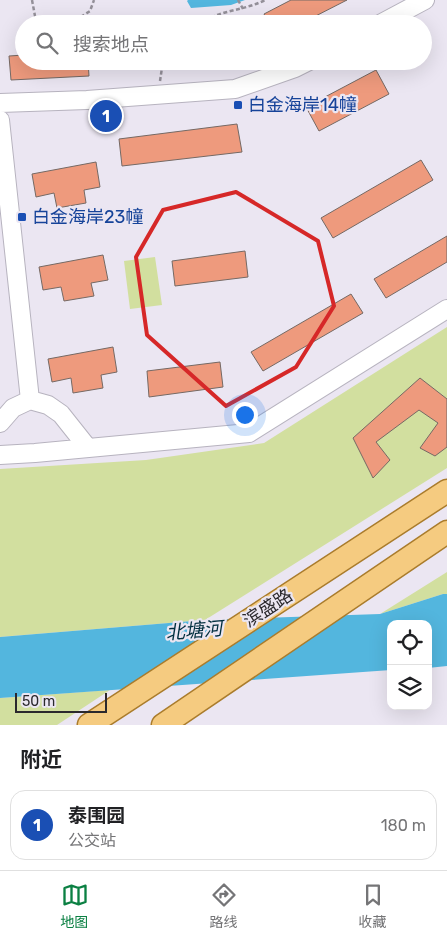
<!DOCTYPE html>
<html lang="zh">
<head>
<meta charset="utf-8">
<style>
  :root { --surface:#fff; --page:#f6f6f6; --text:#202124; --muted:#757577; --line:#e0e0e0; --accent:#0b8043 }
  body { margin:0; font-family:Rubik,"Noto Sans SC",sans-serif; background:var(--page); color:var(--text) }
  .controls { position:absolute; right:15px; bottom:15px; display:grid; overflow:hidden; border-radius:10px; box-shadow:0 5px 20px #0002 }
  .controls button { width:45px; height:45px; display:grid; place-items:center; padding:0; border:0; border-bottom:1px solid var(--line); background:var(--surface); color:var(--text); font:25px sans-serif }
  .scale { position:absolute; left:15px; bottom:12px; width:92px; box-sizing:border-box; padding-left:5px; border:2px solid #2b292d; border-top:0; font-size:14px; line-height:18px; white-space:nowrap; color:#2b292d; -webkit-text-stroke:4px #ebe6f2; paint-order:stroke }
  .you { position:absolute; left:244px; top:414px; width:18px; height:18px; margin:-12px; border:4px solid #fff; border-radius:50%; background:#1a73e8; box-shadow:0 0 0 8px #1a73e833 }
  .badge { display:grid; place-items:center; width:32px; height:32px; border-radius:50%; background:var(--accent); color:#fff; font-size:16px; font-weight:700 }
  .pin { position:absolute; translate:-50% -50%; border:2px solid #fff; box-shadow:0 1px 5px #0006 }
  .list { margin:0; padding:0; list-style:none }
  h2 { display:flex; justify-content:space-between; align-items:center; height:65px; margin:0; padding:0 20px; font-size:21px }
  h2 small { font-size:16px; font-weight:400; color:var(--muted) }
  .list li { display:grid; grid-template-columns:32px 1fr auto; gap:15px; align-items:center; box-sizing:border-box; height:70px; margin:0 10px 10px; padding:0 10px; border:1px solid var(--line); border-radius:15px }
  .list b { display:block; font-size:19px; white-space:nowrap }
  .list p { margin:0; font-size:16px; white-space:nowrap; color:var(--muted) }
  .list em { font-size:16px; font-style:normal; color:var(--muted) }
  .icon { flex:none; width:28px; height:28px; fill:none; stroke:currentColor; stroke-width:2; stroke-linecap:round; stroke-linejoin:round }
  .map { position:relative; flex:none; width:447px; height:725px; overflow:hidden }
  .search { position:absolute; background:var(--surface); box-shadow:0 5px 20px #0002; left:15px; right:15px; top:15px; height:55px; display:flex; align-items:center; gap:12px; box-sizing:border-box; padding:0 18px; border-radius:28px; color:var(--muted); font-size:19px }
  .sheet { height:145px; background:var(--surface) }
  nav { display:flex; justify-content:space-around; align-items:center; box-sizing:border-box; height:70px; border-top:1px solid var(--line); background:var(--surface); font-size:14px; color:var(--muted) }
  nav a { display:grid; justify-items:center; gap:2px }
  nav .on { color:var(--accent) }
  .map>svg:first-child { display:block }
  .green { fill:#d2df9f }
  .water { fill:#53b6de }
  .building { fill:#ee9a7d; stroke:#756964 }
  .lines { fill:none; stroke-linecap:round; stroke-linejoin:round }
  .minor-casing { stroke:#b7b3bf; stroke-width:20 }
  .major-casing { stroke:#aa7c2c; stroke-width:25 }
  .path { stroke:#949099; stroke-width:2.5; stroke-dasharray:4 2.5; stroke-linecap:butt }
  .minor { stroke:#fff; stroke-width:18 }
  .major { stroke:#f5cb80; stroke-width:22 }
  .marked { fill:none; stroke:#d62828; stroke-width:4; stroke-linejoin:round }
  .transit-dot { fill:#1a4fb4; stroke:#ebe6f2; stroke-width:2 }
  .labels { text-anchor:middle; stroke-width:4.5; stroke-linejoin:round; paint-order:stroke }
  .transit-label { font-size:18px; fill:#164399; stroke:#ebe6f2; text-anchor:start }
  .street-label { font-size:18px; fill:#2b292d; stroke:#ebe6f2 }
  .water-label { font-size:19px; font-style:italic; fill:#002e3f; stroke:#ebe6f2 }
</style>
</head>
<body>
<div class="map">
<svg width="447" height="725" viewBox="0 0 447 725">
  <rect width="100%" height="100%" fill="#ebe6f2"/>
  <path class="green" d="M155,257L162,305L130,309L124,261Z
    M447,327V468L205,620L0,637V469L146,460L264,443Z
    M447,572V594H443L380,614Z
    M110,690L57,725H0V698Z"/>
  <path class="water" d="M188,0H245L231,5L191,8L187,1Z
    M443,594H447V666L428,668V624H391V670L0,698V637L205,620L380,614Z"/>
  <path class="building" d="M291,0H347L300,24H269L264,14Z
    M24,55V61H88L89,76L11,80L9,56Z
    M376,70L389,94L319,131L306,107Z
    M237,124L242,152L122,166L119,139Z
    M421,160L433,180L333,238L321,218Z
    M96,162L100,187L84,190L86,203L57,208L54,193L36,197L32,174Z
    M447,236V262L386,298L374,279Z
    M245,251L248,277L175,286L172,261Z
    M103,255L108,280L91,283L94,296L64,301L61,287L43,290L39,267Z
    M351,294L363,313L263,371L251,352Z
    M113,347L117,372L101,375L103,388L73,393L71,378L52,382L48,359Z
    M220,362L223,387L149,397L147,371Z
    M420,378L447,399V447L435,456L420,448L438,423L419,410L376,442L390,460L373,478L353,438Z"/>
  <g class="lines">
    <g class="minor-casing">
      <path id="minor" d="M380,24L425,0
        M0,103L87,100L235,89L295,68L309,61
        M0,120L30,400
        M0,423L13,408L30,400L48,405L61,414L88,448
        M0,455L35,453L249,433L447,309"/>
    </g>
    <g class="major-casing">
      <path id="major" d="M89,725L447,491
        M163,725L419,551L447,532"/>
    </g>
    <path class="path" d="M32,0L35,16L46,24
      M238,0L243,9
      M70,24L90,11L94,0
      M200,24C218,10 244,11 265,0
      M160,81L163,61"/>
    <use href="#minor" class="minor"/>
    <use href="#major" class="major"/>
  </g>
  <path class="marked" d="M236,192L318,241L334,306L296,367L226,406L147,335L136,257L163,210Z"/>
  <g class="transit-dot">
    <rect x="233" y="100" width="10" height="10" rx="2.5"/>
    <rect x="17" y="212" width="10" height="10" rx="2.5"/>
  </g>
  <g class="labels">
    <g class="transit-label">
      <text x="248" y="111">白金海岸14幢</text>
      <text x="32" y="223">白金海岸23幢</text>
    </g>
    <g class="street-label">
      <text transform="translate(268 608) rotate(-33)" y="6">滨盛路</text>
    </g>
    <g class="water-label">
      <text transform="translate(194 630) rotate(-5)" y="7">北塘河</text>
    </g>
  </g>
</svg>
<div class="controls">
<button><svg class="icon" aria-label="locate" viewBox="0 0 24 24"><circle cx="12" cy="12" r="6"/><path d="M12 2v4M12 18v4M2 12h4M18 12h4"/></svg></button>
<button><svg class="icon" aria-label="layers" viewBox="0 0 24 24"><path d="M12 4l9 5-9 5-9-5zM3 14l9 5 9-5"/></svg></button>
</div>
<div class="scale">50 m</div>
<div class="you"></div>
<div class="pin badge" style="left:106px;top:116px;background:#1a4fb4">1</div>
<div class="search"><svg class="icon" aria-label="search" viewBox="0 0 24 24"><circle cx="10" cy="10" r="6"/><path d="M15 15l6 6"/></svg>搜索地点</div>
</div>
<section class="sheet">
<h2>附近<small></small></h2>
<ul class="list">
<li><span class="badge" style="background:#1a4fb4">1</span><div><b>泰围园</b><p>公交站</p></div><em>180 m</em></li>
</ul>
</section>
<nav>
<a class="on"><svg class="icon" aria-label="map" viewBox="0 0 24 24"><path d="M3 6l6-2 6 2 6-2v14l-6 2-6-2-6 2zM9 4v14M15 6v14"/></svg>地图</a>
<a><svg class="icon" aria-label="directions" viewBox="0 0 24 24"><path d="M12 3l9 9-9 9-9-9zM9 14v-3h6M13 9l2 2-2 2"/></svg>路线</a>
<a><svg class="icon" aria-label="saved" viewBox="0 0 24 24"><path d="M7 4h10v16l-5-4-5 4z"/></svg>收藏</a>
</nav>
</body>
</html>
